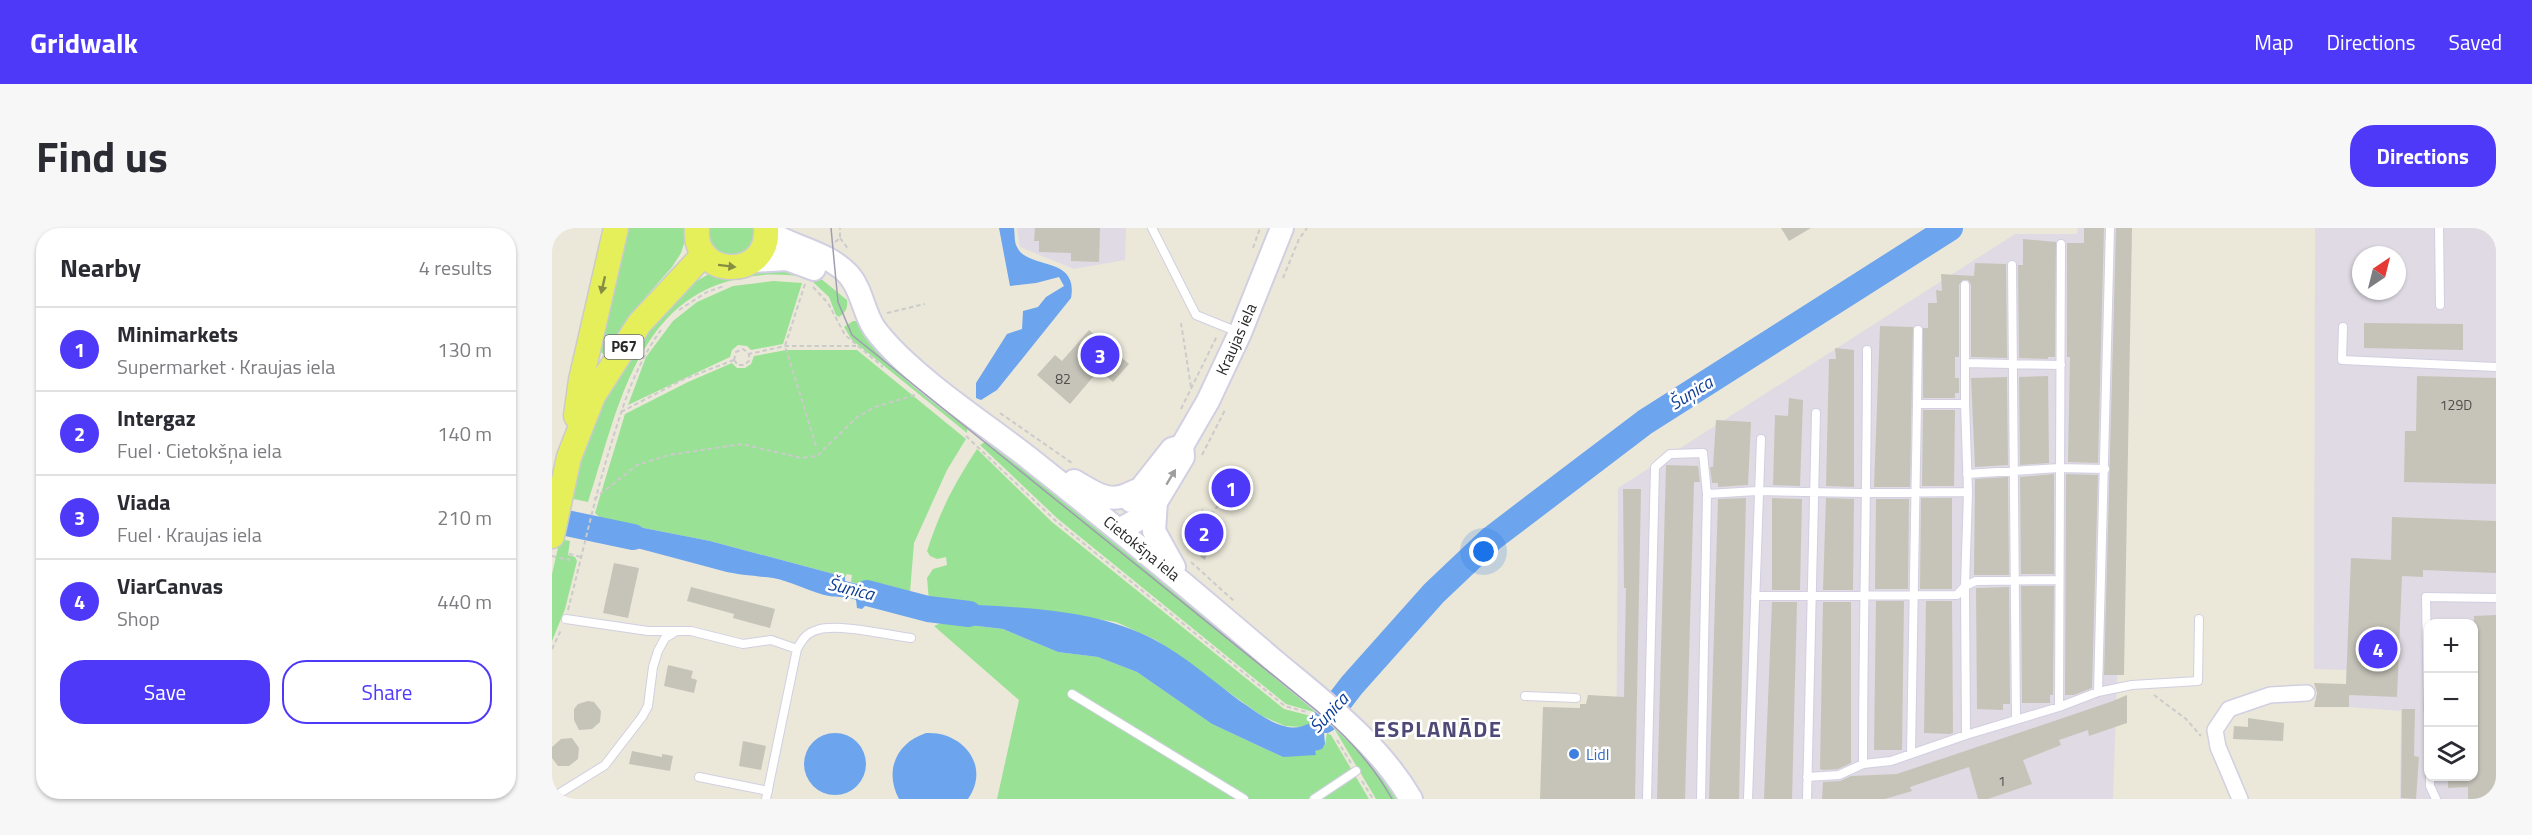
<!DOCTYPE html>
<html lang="en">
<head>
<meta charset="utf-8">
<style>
  :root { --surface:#fff; --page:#f7f7f7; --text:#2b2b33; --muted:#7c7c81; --line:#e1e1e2; --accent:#4e39f8 }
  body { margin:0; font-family:"Titillium Web",sans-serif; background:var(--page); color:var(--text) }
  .controls { position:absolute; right:18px; bottom:18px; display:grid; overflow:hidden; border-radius:12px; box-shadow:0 2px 4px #0004 }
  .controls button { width:54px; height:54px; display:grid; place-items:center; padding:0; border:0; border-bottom:2px solid var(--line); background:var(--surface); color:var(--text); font:30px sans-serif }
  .compass { position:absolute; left:1800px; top:18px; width:54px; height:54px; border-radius:50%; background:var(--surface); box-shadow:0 2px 4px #0004; rotate:35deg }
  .you { position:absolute; left:932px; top:324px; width:21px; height:21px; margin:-15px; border:4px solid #fff; border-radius:50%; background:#1a73e8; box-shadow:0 0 0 9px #1a73e833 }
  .badge { display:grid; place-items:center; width:39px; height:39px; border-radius:50%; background:var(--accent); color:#fff; font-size:20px; font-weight:700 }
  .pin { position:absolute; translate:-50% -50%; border:3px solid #fff; box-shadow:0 2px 6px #0006 }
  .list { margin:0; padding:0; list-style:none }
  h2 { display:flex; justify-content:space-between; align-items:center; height:78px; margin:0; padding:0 24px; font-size:26px }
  h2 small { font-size:20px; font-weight:400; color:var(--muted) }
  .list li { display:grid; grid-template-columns:39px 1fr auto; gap:18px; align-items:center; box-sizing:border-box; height:84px; padding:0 24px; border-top:2px solid var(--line) }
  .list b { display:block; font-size:22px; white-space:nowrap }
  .list p { margin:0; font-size:20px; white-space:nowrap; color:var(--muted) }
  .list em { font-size:20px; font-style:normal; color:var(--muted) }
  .actions { display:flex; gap:12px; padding:18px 24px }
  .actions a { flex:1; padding:14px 0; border:2px solid var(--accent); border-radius:24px; text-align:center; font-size:21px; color:var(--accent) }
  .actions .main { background:var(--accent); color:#fff }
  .icon { flex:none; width:33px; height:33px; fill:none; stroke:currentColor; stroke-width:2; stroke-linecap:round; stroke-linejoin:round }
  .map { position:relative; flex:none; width:1944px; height:571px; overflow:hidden; border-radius:24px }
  header { display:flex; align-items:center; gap:36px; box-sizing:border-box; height:84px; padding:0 30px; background:var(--accent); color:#fff }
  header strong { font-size:28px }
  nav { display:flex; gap:33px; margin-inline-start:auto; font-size:21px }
  .intro { display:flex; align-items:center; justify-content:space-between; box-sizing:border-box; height:144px; padding:0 36px }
  h1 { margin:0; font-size:42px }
  .button { padding:15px 27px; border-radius:24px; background:var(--accent); color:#fff; font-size:21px; font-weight:700 }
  main { display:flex; gap:36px; padding:0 36px }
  aside { flex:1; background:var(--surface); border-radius:24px; box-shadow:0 2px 4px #0004 }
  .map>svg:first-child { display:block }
  .industrial { fill:#dfdae3; fill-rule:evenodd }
  .green { fill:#99e195 }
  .water { fill:#6ca4ed }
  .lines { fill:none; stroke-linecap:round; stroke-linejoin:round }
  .river { stroke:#6ca4ed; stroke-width:26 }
  .building { fill:#c6c4b9 }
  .lane-casing { stroke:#d1cfe1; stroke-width:10 }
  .street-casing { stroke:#d1cfe1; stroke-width:18 }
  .secondary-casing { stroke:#d1cfe1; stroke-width:26 }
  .primary-casing { stroke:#cbcbcb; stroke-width:27 }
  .path { stroke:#cbcbcb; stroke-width:2; stroke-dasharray:4.5 3; stroke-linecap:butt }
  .lane { stroke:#fff; stroke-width:8 }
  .street { stroke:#fff; stroke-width:15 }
  .secondary { stroke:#fff; stroke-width:22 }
  .primary { stroke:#e5ef5a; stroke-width:24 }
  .tram { stroke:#a09cb2; stroke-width:1.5 }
  .oneway { fill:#868c41 }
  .oneway2 { fill:#9e9e9e }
  .shop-dot { fill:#3f7fe0; stroke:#fff; stroke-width:2 }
  .labels { text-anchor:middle; stroke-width:5; stroke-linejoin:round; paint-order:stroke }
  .number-label { font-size:14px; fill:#504f4c }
  .shield { fill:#fff; stroke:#686868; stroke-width:1.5 }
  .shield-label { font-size:15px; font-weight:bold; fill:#282828 }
  .street-label { font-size:16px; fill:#282828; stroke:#fff }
  .shop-label { font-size:16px; fill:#366cbe; stroke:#fff; text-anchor:start }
  .water-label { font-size:18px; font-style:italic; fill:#0e3e96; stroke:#fff }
  .district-label { font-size:22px; font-weight:bold; letter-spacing:1.5px; fill:#4f4978; stroke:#fff }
</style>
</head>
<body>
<header>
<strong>Gridwalk</strong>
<nav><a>Map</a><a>Directions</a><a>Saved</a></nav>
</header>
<div class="intro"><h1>Find us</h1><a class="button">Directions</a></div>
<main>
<aside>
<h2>Nearby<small>4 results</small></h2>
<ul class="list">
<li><span class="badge">1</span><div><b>Minimarkets</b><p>Supermarket · Kraujas iela</p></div><em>130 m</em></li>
<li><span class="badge">2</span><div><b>Intergaz</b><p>Fuel · Cietokšņa iela</p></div><em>140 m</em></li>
<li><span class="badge">3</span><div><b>Viada</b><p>Fuel · Kraujas iela</p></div><em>210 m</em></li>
<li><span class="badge">4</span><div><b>ViarCanvas</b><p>Shop</p></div><em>440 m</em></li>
</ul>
<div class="actions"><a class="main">Save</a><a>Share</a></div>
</aside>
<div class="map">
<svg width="1944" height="571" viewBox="0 0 1944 571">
  <rect width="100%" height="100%" fill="#ebe8d9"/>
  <path class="industrial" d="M465,0H574L573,32L522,41L468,19Z
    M1526,0H1580L1561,571H1064L1066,260L1463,6H1525Z
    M1763,0H1944V571H1848L1849,483L1796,479L1797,464L1807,452H1794V442L1762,441ZM1809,27H1845V63H1809ZM1876,395H1922V548H1876Z"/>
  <path class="green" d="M74,0H137L129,25L120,39L78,87L53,127L45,122Z
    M154,0H204L200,20L186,30L161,24Z
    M213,39L253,43L250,49C226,45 205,46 181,52C82,76 64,190 36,274L17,270L39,194L75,127L139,54H143L155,47Z
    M259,50H268L295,72C296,80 294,84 287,89L284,87L277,69L261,54Z
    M221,53L250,55L231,116L199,122L195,118L186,117L180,122L178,129L76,177L94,129L121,93L145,74L181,58Z
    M301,93H306L416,195L415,205L300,112L292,99Z
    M234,122H305L414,211L395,242L362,315L358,364H356L354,371L349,370L345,360L331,356L327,361L299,354L300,347L295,346L293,349L158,313L51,292L43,285L73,186L136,154L180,135L185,140H193L199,136L202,128Z
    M436,212L618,356L787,497L826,540L844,571H824L783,502L762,484L734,476L506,291L428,217Z
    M425,221L500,294L732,481L759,488L757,490L760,496L749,499L733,498L710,488L604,412L564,394L496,383L377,373L375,350L381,341L395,337L394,329L385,331L378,328L375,323C388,283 402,256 425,221Z
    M8,311L18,313L16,327L23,329L25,333L13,381L0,413V346Z
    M392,394L451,401L506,424L546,429L585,444L660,496L731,529L763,523L773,517L775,505L779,507L817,571H445L467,472L382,398Z"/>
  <path class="water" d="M447,0H462C463,6 462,14 465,19C475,42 527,27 519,70L445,162L429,172L424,170V155L455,106L470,101L471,83L486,79L494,69L512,58L507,49L484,55L458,58Z
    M51,292L158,313L293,349V353L347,366L348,377L344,380L315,376L310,381L305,380L304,372C295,368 287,370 277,368C260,365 239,353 221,350C206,348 186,347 171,343C130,332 89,321 47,310Z
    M397,375C465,380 541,379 603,412C633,428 661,453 688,473C702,482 716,494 732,498C760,506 773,480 788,462L799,470L772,505L773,516L770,521L763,523L764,527L731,529L660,496L585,444L546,429L506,424L451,401L392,394L382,386L383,380Z
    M252 536a31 31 0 1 1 62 0a31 31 0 1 1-62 0Z
    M374,505C411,503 439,538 416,571H347C332,543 344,515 374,505Z"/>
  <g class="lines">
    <path class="river" d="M0,292L81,309
      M315,365L376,381L417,386
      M773,492L800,457L882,365L939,311L1093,194L1398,0"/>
  </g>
  <path class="building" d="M483,0H548L547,34L519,33V25L487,24V13H482Z
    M1229,0H1259L1237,13Z
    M1532,0H1552L1546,235L1516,234L1518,129H1515V15H1532Z
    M1564,0H1580L1572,447H1552Z
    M1471,11L1504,14L1503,129H1496V131L1467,130L1466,37H1471Z
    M1423,35L1454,36L1455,130L1419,129V57L1416,52H1411L1407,57V129H1403V150H1407V165H1403V170H1371V100H1376V75H1385L1384,62L1390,63L1389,46L1422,48Z
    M1812,95L1911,96V122L1812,120Z
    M1328,98L1361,99L1358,259H1322Z
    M537,102L577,136L561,154L547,142L518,176L485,147L503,127L510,133Z
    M1283,120L1302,122V259L1274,258L1277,131H1284Z
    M1496,148L1497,235L1468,237L1467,149Z
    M1865,148L1944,150V256L1852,254L1853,203H1864Z
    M1455,149L1456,237L1423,239L1419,150Z
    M1237,170L1251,172L1248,258L1221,257L1223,187L1236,188Z
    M1371,182H1403L1402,258H1370Z
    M1164,192L1199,194L1196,257L1166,259V255H1160L1158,239H1161Z
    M1114,237L1146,238L1148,254H1142L1133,571H1105Z
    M674,243L693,258L680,274L667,263L669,261L663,257Z
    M1502,246V346H1469L1468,249Z
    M1514,246L1546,247L1540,460L1522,467H1513Z
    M1456,249L1457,347H1422L1423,251Z
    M1071,261H1089L1083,571H988L991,479L1028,480V476H1034L1036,467L1072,469L1074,360H1072Z
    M1194,270L1187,571H1157L1166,271Z
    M1220,270L1250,271L1248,362H1220Z
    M1274,270L1302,271L1301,362H1271Z
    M1369,270H1400V361H1368Z
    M1324,271H1357L1356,361H1323Z
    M650,281L664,292L653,332L639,321Z
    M1840,289L1944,293V345L1871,342V349L1850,348L1845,469L1797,467V479H1762L1765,465L1762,455L1794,456L1799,330L1839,332Z
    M62,335L87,340L76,390L51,385Z
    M1469,358H1502L1501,467H1498V475H1470Z
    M139,359L223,381L218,400L181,390L182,386L135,373Z
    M1457,359L1458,476H1451V482L1425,481L1424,360Z
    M1324,373H1352L1350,522H1322Z
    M1374,373H1400L1401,505L1398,506L1372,505Z
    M1220,374H1245L1240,571H1212Z
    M1271,374H1299V535L1286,541L1271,542L1268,541Z
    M1944,387V571H1916V559L1896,560V549H1922V388Z
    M116,437L141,443L139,450L145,452L142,465L112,458Z
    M1575,467V495L1537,508L1536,502L1507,512L1509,517L1471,532L1480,556L1436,571H1426L1417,539L1358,559L1360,563L1333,571H1270L1271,554L1288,553L1299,548L1345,546L1561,473Z
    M36,473L42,474L49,483L48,494L40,501L27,502L22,492V481L26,476Z
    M1850,481H1863L1862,528L1867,529L1864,571L1849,570Z
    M1696,490L1732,495L1731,513L1681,511L1682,498L1696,499Z
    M20,510L27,520L26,531L17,538H6L0,530V519L9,511Z
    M191,513L214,518L209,542L187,538Z
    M80,523L110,529V526L121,528L118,543L77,536Z"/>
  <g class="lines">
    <g class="lane-casing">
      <path id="lane" d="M600,0L644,87L686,104
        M1887,0L1888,77
        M1460,37L1464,491
        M1413,57V176L1416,264L1413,358L1414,507
        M1791,99L1790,132L1944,139
        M1413,135L1509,137
        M1365,176L1366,102
        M1415,246L1507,240L1553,241
        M1155,266L1205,263L1309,265L1416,264
        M1203,368L1405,367L1413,358L1424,353L1507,352
        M14,391L96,403H139L191,416L219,412L245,421C250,412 254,405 265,402C286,395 335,407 359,410
        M1546,464L1558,0
        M520,466L692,571
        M973,468L1024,470
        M1507,479L1509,16
        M1876,482L1874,369L1944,370
        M1359,524L1365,176H1413
        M1311,536C1311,398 1315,260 1315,122
        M1878,548V558L1884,571
        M147,549L216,563
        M1255,549L1287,547L1311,536L1339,533L1414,507L1507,479L1546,464L1580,457L1646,453L1647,391
        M0,570L53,537L90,489L96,478L101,439L106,423L113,410L123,404
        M214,571L245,421
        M762,571L804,543
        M1095,571L1103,239L1118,226L1151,225L1155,266L1149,571
        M1196,571L1209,211
        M1255,571L1264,185"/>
    </g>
    <g class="street-casing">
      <path id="street" d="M1688,571L1666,519L1663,502L1677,481L1718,467L1755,465"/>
    </g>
    <g class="secondary-casing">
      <path id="secondary" d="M214,2C239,20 275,23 297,47C310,62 311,83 322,100C338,122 359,140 380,157C412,183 446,206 478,231C560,296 640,362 719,430C770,473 825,513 859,571
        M201,33L235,31L262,41
        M522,253C535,260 551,273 568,269C574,268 580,264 586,262
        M579,273L620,221L630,218
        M604,274L602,303L622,339
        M567,302L587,291L604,274L631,229L630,218L656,173L688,105L730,0"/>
    </g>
    <g class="primary-casing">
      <path id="primary" d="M145,0C140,51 218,53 214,0
        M24,188L29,152L64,0
        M0,308L17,229L41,168L87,96L152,26"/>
    </g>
    <path class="path" d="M288,10L297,22
      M283,14L288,10V0
      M701,20L708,0
      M731,50L747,11L755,0
      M253,56L233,118L265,221
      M261,59L276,75L293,107L331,139
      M127,82L155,64L172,58
      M335,85L373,76
      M629,95L639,159
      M182,132L184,124L191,121L197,126L233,118H304
      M182,132L186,137H192L197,133V126
      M629,181L665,108
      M69,184L132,151L182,132
      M448,185L520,235
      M414,208L504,293L733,478L755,484
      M650,227L673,182
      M42,271L85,237L117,227L190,216L249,230L265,228L304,190L323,179L363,167
      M659,287L673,268
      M0,328L17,332L18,326L29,329
      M639,334L682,373
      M16,382C31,324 43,267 61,210C73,171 85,135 109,102
      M0,421L9,402
      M1602,467L1634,491L1649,508
      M785,512L799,535
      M810,553L821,571"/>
    <use href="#lane" class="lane"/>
    <use href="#street" class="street"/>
    <use href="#secondary" class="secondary"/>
    <use href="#primary" class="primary"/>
    <path class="tram" d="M279,0L286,74L300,107L764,482C795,508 820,535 840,571"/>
  </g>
  <defs><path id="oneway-solid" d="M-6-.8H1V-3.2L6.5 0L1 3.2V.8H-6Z" transform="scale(1.5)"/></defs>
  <g class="oneway">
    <use href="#oneway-solid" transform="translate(175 38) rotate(7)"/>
    <use href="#oneway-solid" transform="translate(51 57) rotate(103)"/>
  </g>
  <use class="oneway2" href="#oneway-solid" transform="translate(619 249) rotate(-59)"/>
  <circle class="shop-dot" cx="1022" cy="526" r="6"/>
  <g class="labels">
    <g class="number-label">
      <text x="511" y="156">82</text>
      <text x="1904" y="182">129D</text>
      <text x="1450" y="558">1</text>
    </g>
    <rect class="shield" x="52.5" y="107" width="39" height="24" rx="4.5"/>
    <g class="shield-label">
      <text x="72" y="124">P67</text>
    </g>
    <g class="street-label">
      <text transform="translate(684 111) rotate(-66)" y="6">Kraujas iela</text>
      <text transform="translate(590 320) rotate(39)" y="6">Cietokšņa iela</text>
    </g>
    <g class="shop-label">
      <text x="1034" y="532">Lidl</text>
    </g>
    <g class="water-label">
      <text transform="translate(1139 165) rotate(-32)" y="6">Šuņica</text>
      <text transform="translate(299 361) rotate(14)" y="6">Šuņica</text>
      <text transform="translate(777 485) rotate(-47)" y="6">Šuņica</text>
    </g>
    <g class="district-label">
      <text x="886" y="509">ESPLANĀDE</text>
    </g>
  </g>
</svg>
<div class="controls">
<button>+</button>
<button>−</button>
<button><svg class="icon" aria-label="layers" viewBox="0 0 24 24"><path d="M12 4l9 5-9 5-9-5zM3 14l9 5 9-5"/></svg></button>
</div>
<svg class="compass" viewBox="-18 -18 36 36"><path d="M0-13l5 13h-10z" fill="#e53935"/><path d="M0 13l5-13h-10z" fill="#7c7c81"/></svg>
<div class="you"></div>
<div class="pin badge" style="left:679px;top:260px">1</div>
<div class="pin badge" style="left:652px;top:305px">2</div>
<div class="pin badge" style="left:548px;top:127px">3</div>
<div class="pin badge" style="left:1826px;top:421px">4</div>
</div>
</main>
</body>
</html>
